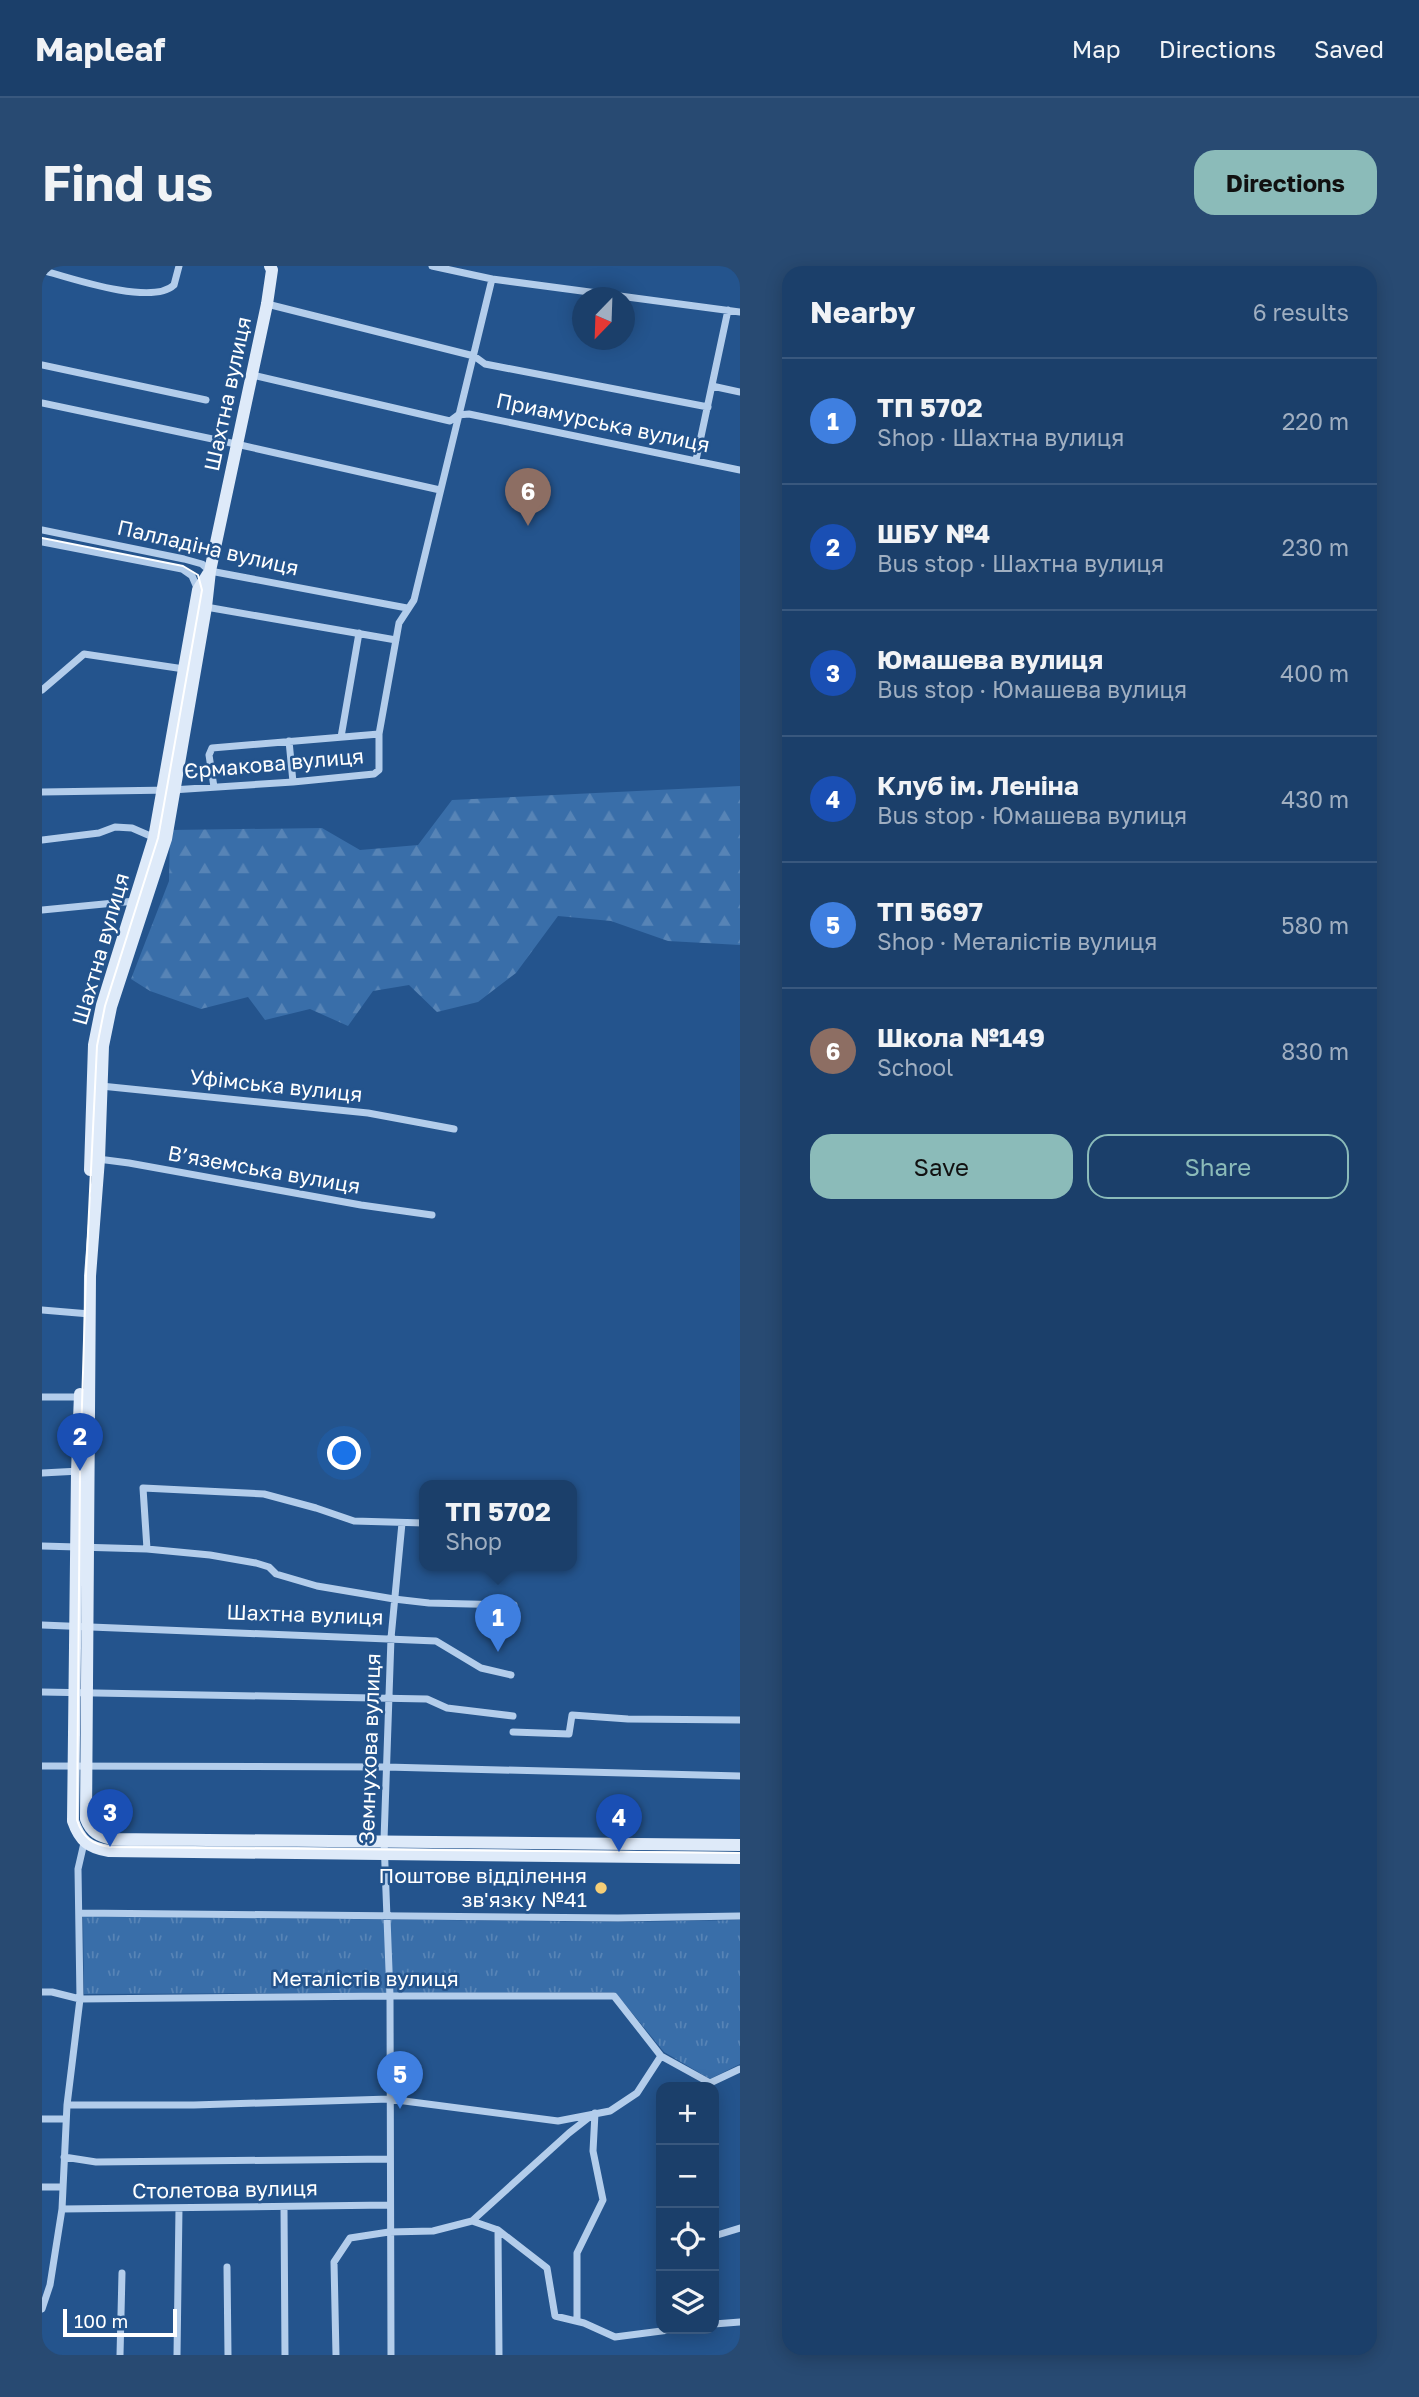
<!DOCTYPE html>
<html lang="en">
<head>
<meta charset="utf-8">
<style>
  :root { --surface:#1b3f6a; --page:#284a72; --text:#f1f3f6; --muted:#a0afc1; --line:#39587e; --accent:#8bbbb9 }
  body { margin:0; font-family:"Golos Text",sans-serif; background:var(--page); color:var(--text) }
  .controls { position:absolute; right:21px; bottom:21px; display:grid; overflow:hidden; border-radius:14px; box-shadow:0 4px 18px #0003 }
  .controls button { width:63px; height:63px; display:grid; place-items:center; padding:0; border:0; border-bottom:2px solid var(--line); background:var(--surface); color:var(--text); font:35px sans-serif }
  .compass { position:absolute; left:530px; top:21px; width:63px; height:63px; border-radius:50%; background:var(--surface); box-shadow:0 4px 18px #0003; rotate:203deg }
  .scale { position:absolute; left:21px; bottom:18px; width:114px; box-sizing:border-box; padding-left:7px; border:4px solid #fff; border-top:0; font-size:19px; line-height:24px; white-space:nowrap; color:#fff; -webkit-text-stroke:5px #24548d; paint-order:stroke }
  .you { position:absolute; left:303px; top:1188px; width:24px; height:24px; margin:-18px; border:5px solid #fff; border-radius:50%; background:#1a73e8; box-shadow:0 0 0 10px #1a73e833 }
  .badge { display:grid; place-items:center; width:46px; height:46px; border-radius:50%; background:var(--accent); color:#fff; font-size:23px; font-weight:700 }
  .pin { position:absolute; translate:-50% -58px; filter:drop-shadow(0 2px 4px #0008) }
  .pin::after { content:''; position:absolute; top:37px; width:24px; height:21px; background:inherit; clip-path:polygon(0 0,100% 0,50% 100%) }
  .popup { position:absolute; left:377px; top:1214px; width:158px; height:91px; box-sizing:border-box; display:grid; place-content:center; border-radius:14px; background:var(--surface); filter:drop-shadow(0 2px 5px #0005); font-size:23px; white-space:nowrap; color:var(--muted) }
  .popup b { font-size:26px; color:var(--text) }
  .popup::after { content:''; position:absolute; left:50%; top:100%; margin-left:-14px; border:14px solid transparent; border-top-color:var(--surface) }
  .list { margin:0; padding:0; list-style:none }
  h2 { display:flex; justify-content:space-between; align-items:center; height:91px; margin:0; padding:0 28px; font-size:30px }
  h2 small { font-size:23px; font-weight:400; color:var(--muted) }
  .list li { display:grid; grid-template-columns:46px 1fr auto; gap:21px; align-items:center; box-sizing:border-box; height:126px; padding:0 28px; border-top:2px solid var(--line) }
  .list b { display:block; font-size:26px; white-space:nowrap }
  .list p { margin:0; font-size:23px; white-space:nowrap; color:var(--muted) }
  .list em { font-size:23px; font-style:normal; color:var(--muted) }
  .actions { display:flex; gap:14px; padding:21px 28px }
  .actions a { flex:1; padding:16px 0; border:2px solid var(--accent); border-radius:21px; text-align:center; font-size:24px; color:var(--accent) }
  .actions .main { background:var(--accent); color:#111 }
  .icon { flex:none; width:38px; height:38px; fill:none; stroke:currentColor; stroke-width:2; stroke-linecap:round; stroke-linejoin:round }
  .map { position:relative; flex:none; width:698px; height:2089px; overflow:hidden; border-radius:21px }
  header { display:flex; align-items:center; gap:42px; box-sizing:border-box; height:98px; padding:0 35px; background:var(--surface); border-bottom:2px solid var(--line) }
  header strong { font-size:33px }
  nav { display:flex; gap:38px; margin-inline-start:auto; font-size:24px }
  .intro { display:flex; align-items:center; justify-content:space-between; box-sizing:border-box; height:168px; padding:0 42px }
  h1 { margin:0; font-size:49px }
  .button { padding:18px 32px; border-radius:21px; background:var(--accent); color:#111; font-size:24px; font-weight:700 }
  main { display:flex; gap:42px; padding:0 42px }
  aside { flex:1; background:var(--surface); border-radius:21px; box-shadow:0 4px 18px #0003 }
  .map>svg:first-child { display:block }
  .forest { fill:url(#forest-firs) }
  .park { fill:url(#park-tufts) }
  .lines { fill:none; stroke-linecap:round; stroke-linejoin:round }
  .minor { stroke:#b3cdeb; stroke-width:7 }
  .secondary { stroke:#deeaf9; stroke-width:12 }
  .tram { stroke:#fff; stroke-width:2 }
  .poi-dot { fill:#f5ce77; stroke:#24548d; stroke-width:2.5 }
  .labels { text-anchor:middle; stroke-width:5; stroke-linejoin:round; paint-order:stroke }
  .street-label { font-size:21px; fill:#fff; stroke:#24548d }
  .poi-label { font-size:21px; fill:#fff; stroke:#24548d; text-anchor:end }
</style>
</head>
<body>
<header>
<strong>Mapleaf</strong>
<nav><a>Map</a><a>Directions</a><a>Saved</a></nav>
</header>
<div class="intro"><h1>Find us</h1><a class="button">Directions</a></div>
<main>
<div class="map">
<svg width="698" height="2089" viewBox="0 0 698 2089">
  <defs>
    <pattern id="forest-firs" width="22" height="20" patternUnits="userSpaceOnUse" patternTransform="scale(1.75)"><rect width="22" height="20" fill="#396ea9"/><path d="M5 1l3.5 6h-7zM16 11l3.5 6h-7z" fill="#5784b6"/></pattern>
    <pattern id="park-tufts" width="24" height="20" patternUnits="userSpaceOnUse" patternTransform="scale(1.75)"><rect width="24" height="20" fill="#396ea9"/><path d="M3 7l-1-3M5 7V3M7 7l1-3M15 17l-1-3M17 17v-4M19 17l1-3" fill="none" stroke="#5784b6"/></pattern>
  </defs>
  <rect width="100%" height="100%" fill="#24548d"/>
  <path class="forest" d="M698,520V679L626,675L569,655L516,650L474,707L436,736L395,746L367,719L331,725L306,760L268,743L223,754L206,731L159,743L108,725L89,713L127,615L128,564L280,562L318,584L376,579L410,534Z"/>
  <path class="park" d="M41,1650L576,1656L698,1654V1798L668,1813L622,1786L573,1726L42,1728Z"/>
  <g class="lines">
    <path class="minor" d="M390,0L450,13L698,46
      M0,4C28,12 110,40 132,19L137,0
      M225,38L432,90L443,98L666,141
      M0,99L164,134
      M210,109L408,155L416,149L427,148L698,204
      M670,120L698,126
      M0,137L194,178L398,224
      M654,194L686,44
      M0,264L142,293L160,298L168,305L365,342
      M0,276L140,303L150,310L156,324
      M164,341L354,374
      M0,424L42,388L142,403
      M299,471L317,367
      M247,475L251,516
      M172,521L167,489L170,482L337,468
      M0,526L130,524L251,516L332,508L337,504V468L357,357L372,334L450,13
      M0,574L57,567L73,561L90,562L113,572
      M0,644L93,635
      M59,820L326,847L412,863
      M56,893L87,897L319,939L390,949
      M0,1044L48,1048
      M0,1131H38
      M0,1207L38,1205
      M0,1280L105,1283L168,1289L214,1297L227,1301L234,1308L275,1320L352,1333L387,1337L472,1339
      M105,1283L101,1222L222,1228L274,1242L312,1255L382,1257
      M0,1359L394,1375L439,1402L469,1409
      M0,1426L385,1433L405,1442L471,1450
      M471,1466L527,1468L530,1449L586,1453L698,1454
      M0,1500L344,1501L698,1510
      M37,1647L576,1652L698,1650
      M0,1726H10L38,1733L348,1730H572L619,1790L668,1817L698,1803
      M25,1839H152L347,1833L516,1855L568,1845L595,1827L619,1790
      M0,1853H24
      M22,1891L54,1896L348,1893
      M0,1921H21
      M242,1941L243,2089
      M20,1943L347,1939
      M430,1955L456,1964L457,2089
      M456,1964L505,2002L513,2050L542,2057L573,2071L635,2063
      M672,1970L698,1962
      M185,2001L186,2089
      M0,2043L8,2019L20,1943L25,1839L38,1733L36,1603L42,1577
      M535,2055V1987L561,1934L551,1885L553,1847
      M672,2058L698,2056
      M78,2089L80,2007
      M135,2089L137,1942
      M294,2089L292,1996L308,1972L347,1966L391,1965L430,1955L527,1867L550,1849
      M349,2089L348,1730L342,1574L349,1372L360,1257"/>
    <path class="secondary" d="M228,0L230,4L225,38L168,305L164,341L124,573L69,741L61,780L57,893L48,1010L44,1553C49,1566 57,1570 70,1573L698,1579
      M48,904L52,779L60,739L112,572L156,324L166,308
      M38,1128L35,1206L31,1555C38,1575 47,1582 67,1585L698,1592"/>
    <path class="tram" d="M0,272L141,300L156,309L160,324L116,572L63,740L55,780L44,1008L38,1205L35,1554C41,1572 50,1578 68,1581L698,1587"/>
  </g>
  <circle class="poi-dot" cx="559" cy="1622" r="7"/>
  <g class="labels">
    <g class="street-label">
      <text transform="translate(186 128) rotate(-78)" y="7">Шахтна вулиця</text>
      <text transform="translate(561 157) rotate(12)" y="7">Приамурська вулиця</text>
      <text transform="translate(166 282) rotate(13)" y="7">Палладіна вулиця</text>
      <text transform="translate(232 498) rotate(-5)" y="7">Єрмакова вулиця</text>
      <text transform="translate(59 683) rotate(-74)" y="7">Шахтна вулиця</text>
      <text transform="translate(234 820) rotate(6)" y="7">Уфімська вулиця</text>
      <text transform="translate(222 904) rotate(10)" y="7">В’яземська вулиця</text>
      <text transform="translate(263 1349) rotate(2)" y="7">Шахтна вулиця</text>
      <text transform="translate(328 1483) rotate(-88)" y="7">Земнухова вулиця</text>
      <text x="323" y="1720">Металістів вулиця</text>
      <text transform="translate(183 1924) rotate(-1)" y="7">Столетова вулиця</text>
    </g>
    <g class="poi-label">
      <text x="545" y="1617">Поштове відділення<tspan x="545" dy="24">зв'язку №41</tspan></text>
    </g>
  </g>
</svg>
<div class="controls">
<button>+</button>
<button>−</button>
<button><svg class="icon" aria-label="locate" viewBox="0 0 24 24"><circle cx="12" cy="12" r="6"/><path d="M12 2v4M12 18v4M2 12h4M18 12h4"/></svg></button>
<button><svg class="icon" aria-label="layers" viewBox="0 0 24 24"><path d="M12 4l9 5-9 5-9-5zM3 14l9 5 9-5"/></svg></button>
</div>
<svg class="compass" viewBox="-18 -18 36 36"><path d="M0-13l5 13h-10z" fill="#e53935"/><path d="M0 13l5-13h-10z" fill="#a0afc1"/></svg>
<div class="scale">100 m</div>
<div class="you"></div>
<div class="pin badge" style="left:456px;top:1386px;background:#3f7fe0">1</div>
<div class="popup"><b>ТП 5702</b>Shop</div>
<div class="pin badge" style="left:38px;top:1205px;background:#1a4fb4">2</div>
<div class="pin badge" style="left:68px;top:1581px;background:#1a4fb4">3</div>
<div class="pin badge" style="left:577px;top:1586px;background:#1a4fb4">4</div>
<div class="pin badge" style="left:358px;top:1843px;background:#3f7fe0">5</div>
<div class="pin badge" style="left:486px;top:260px;background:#8d6e63">6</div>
</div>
<aside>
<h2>Nearby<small>6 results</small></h2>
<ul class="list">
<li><span class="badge" style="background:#3f7fe0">1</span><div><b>ТП 5702</b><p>Shop · Шахтна вулиця</p></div><em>220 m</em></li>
<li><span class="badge" style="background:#1a4fb4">2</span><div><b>ШБУ №4</b><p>Bus stop · Шахтна вулиця</p></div><em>230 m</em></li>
<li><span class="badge" style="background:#1a4fb4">3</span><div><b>Юмашева вулиця</b><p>Bus stop · Юмашева вулиця</p></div><em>400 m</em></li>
<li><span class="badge" style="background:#1a4fb4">4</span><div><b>Клуб ім. Леніна</b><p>Bus stop · Юмашева вулиця</p></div><em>430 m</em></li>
<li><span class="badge" style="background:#3f7fe0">5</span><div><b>ТП 5697</b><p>Shop · Металістів вулиця</p></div><em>580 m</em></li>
<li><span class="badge" style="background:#8d6e63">6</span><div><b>Школа №149</b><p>School</p></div><em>830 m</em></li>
</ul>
<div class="actions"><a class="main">Save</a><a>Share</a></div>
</aside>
</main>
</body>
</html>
